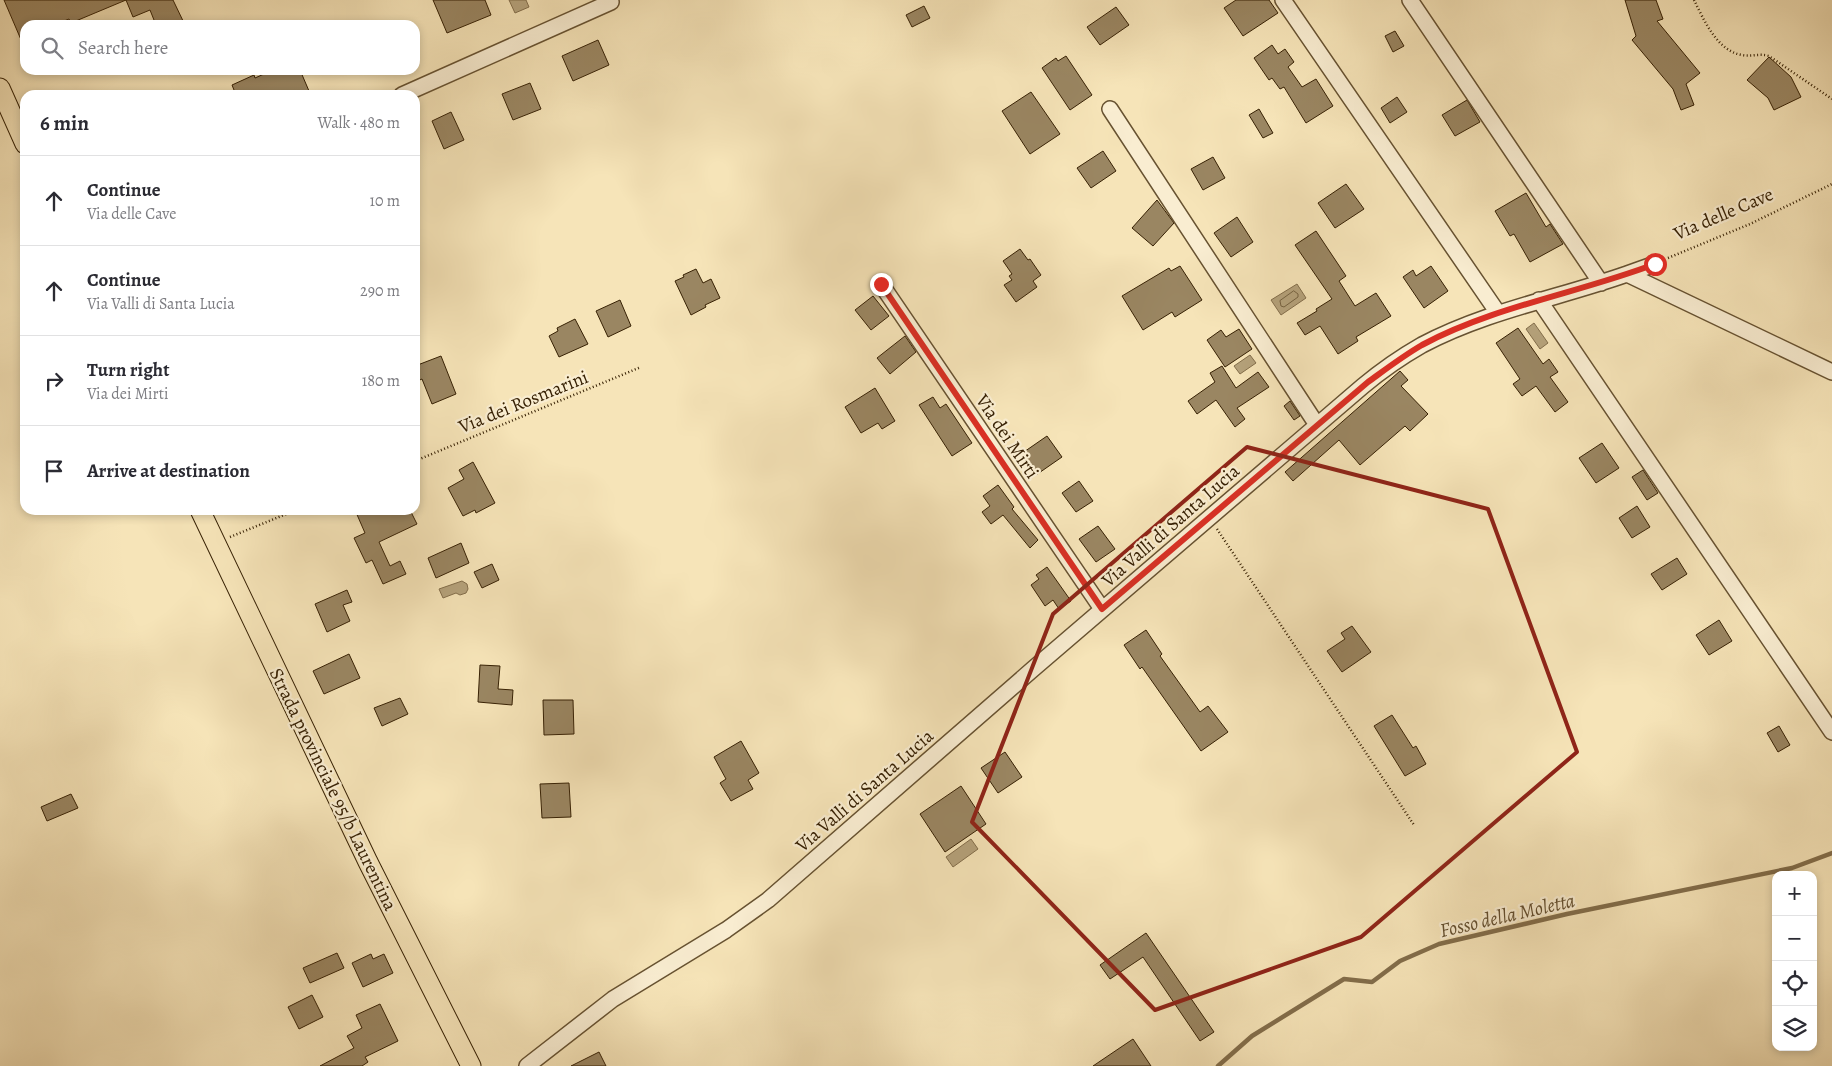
<!DOCTYPE html>
<html lang="en">
<head>
<meta charset="utf-8">
<style>
  :root { --surface:#fff; --page:#f7f7f7; --text:#2b2b33; --muted:#7c7c81; --line:#e1e1e2 }
  body { margin:0; font-family:Alegreya,serif; background:var(--page); color:var(--text) }
  .controls { position:absolute; right:15px; bottom:15px; display:grid; overflow:hidden; border-radius:10px; box-shadow:0 2px 8px #0003 }
  .controls button { width:45px; height:45px; display:grid; place-items:center; padding:0; border:0; border-bottom:1px solid var(--line); background:var(--surface); color:var(--text); font:25px sans-serif }
  .stop { position:absolute; width:15px; height:15px; margin:-11px; border:4px solid #d93025; border-radius:50%; background:#fff }
  .stop.end { background:#d93025; border-color:#fff; box-shadow:0 1px 5px #0008 }
  .list { margin:0; padding:0; list-style:none }
  h2 { display:flex; justify-content:space-between; align-items:center; height:65px; margin:0; padding:0 20px; font-size:21px }
  h2 small { font-size:16px; font-weight:400; color:var(--muted) }
  .list li { display:grid; grid-template-columns:32px 1fr auto; gap:15px; align-items:center; box-sizing:border-box; height:90px; padding:0 20px; border-top:1px solid var(--line) }
  .list b { display:block; font-size:19px; white-space:nowrap }
  .list p { margin:0; font-size:16px; white-space:nowrap; color:var(--muted) }
  .list em { font-size:16px; font-style:normal; color:var(--muted) }
  .icon { flex:none; width:28px; height:28px; fill:none; stroke:currentColor; stroke-width:2; stroke-linecap:round; stroke-linejoin:round }
  .map { position:relative; flex:none; width:1832px; height:1066px; overflow:hidden }
  .search { position:absolute; background:var(--surface); box-shadow:0 2px 8px #0003; left:20px; top:20px; width:400px; height:55px; display:flex; align-items:center; gap:12px; box-sizing:border-box; padding:0 18px; border-radius:15px; color:var(--muted); font-size:19px }
  .panel { position:absolute; background:var(--surface); box-shadow:0 2px 8px #0003; left:20px; top:90px; width:400px; height:425px; border-radius:15px }
  .map>svg:first-child { display:block }
  .water { fill:#b5a27b; stroke:#836e4b }
  .lines { fill:none; stroke-linecap:round; stroke-linejoin:round }
  .shore { stroke:#766240; stroke-width:1 }
  .stream { stroke:#836e4b; stroke-width:4.5 }
  .building { fill:#9a8662; stroke:#372104 }
  .minor-casing { stroke:#675231; stroke-width:18 }
  .major-casing { stroke:#372104; stroke-width:21 }
  .path { stroke:#372104; stroke-width:2.5; stroke-dasharray:1 2.5; stroke-linecap:butt }
  .minor { stroke:#f9edd1; stroke-width:15 }
  .major { stroke:#f6e4b8; stroke-width:19 }
  .route { stroke:#d93025; stroke-width:6 }
  .marked { fill:none; stroke:#8f2418; stroke-width:4; stroke-linejoin:round }
  .labels { text-anchor:middle; stroke-width:4.5; stroke-linejoin:round; paint-order:stroke }
  .street-label { font-size:19px; fill:#372104; stroke:#f9edd1 }
  .water-label { font-size:20px; font-style:italic; fill:#634e2e; stroke:#f9edd1 }
</style>
</head>
<body>
<div class="map">
<svg width="1832" height="1066" viewBox="0 0 1832 1066">
  <rect width="100%" height="100%" fill="#f6e4b8"/>
  <filter id="stains"><feTurbulence type="fractalNoise" baseFrequency=".004" numOctaves="4"/><feColorMatrix values="0 0 0 0 .2 0 0 0 0 .09 0 0 0 0 .02 0 0 0 .5 -.17"/></filter>
  <radialGradient id="worn" r=".72"><stop offset=".6" stop-color="#630" stop-opacity="0"/><stop offset="1" stop-color="#630" stop-opacity=".3"/></radialGradient>
  <path class="water" d="M509,0H526L529,7L515,13Z
    M1297,284L1306,298L1281,315L1271,300Z
    M1534,323L1548,343L1540,349L1526,329Z
    M1250,355L1256,363L1240,374L1234,366Z
    M462,581L467,584L468,589L466,593L460,595L456,593L443,598L439,589Z
    M971,839L978,849L953,867L946,857Z"/>
  <g class="lines">
    <path class="shore" d="M1294,291L1298,294V297L1284,307L1281,306L1280,301Z"/>
    <path class="stream" d="M1218,1066L1252,1036L1344,979L1372,982L1400,961L1439,944L1567,914L1792,868L1832,853"/>
  </g>
  <path class="building" d="M4,0H126L71,23L69,19L54,25H25V49Z
    M126,0H173L185,25H156L150,10L133,17Z
    M433,0H485L491,15L447,33Z
    M1236,0H1269L1278,13L1243,36L1224,8Z
    M1625,0H1656L1663,19L1657,21L1700,73L1686,84L1694,105L1681,110L1673,89L1632,40L1636,36Z
    M924,6L930,18L912,27L906,15Z
    M1116,7L1129,25L1100,45L1087,27Z
    M1395,31L1404,46L1393,52L1385,36Z
    M598,40L609,65L573,81L562,56Z
    M1272,45L1278,54L1285,49L1294,62L1288,67L1302,87L1316,79L1333,106L1306,123L1284,87L1280,89L1272,78L1269,80L1254,58Z
    M1066,56L1092,95L1070,110L1042,68L1056,58L1058,61Z
    M1769,57L1791,77L1801,97L1774,110L1768,98L1747,80Z
    M273,70H300L309,91L300,95H236L232,85L254,75L255,78Z
    M530,83L541,109L513,120L502,94Z
    M1031,92L1060,134L1030,154L1002,111Z
    M1397,97L1407,112L1390,123L1381,108Z
    M1467,100L1480,122L1455,136L1442,115Z
    M1259,109L1273,133L1263,138L1249,115Z
    M451,112L464,140L444,149L432,121Z
    M1103,151L1116,171L1091,188L1077,168Z
    M1213,157L1225,178L1203,190L1191,169Z
    M1346,184L1364,209L1335,228L1318,203Z
    M1526,193L1546,227L1550,224L1563,244L1530,262L1514,234L1510,236L1495,211Z
    M1157,200L1174,223L1153,246L1132,228Z
    M1237,217L1253,242L1231,257L1214,233Z
    M1316,231L1346,276L1339,281L1355,306L1376,293L1391,316L1356,337L1358,341L1338,354L1320,326L1305,335L1297,323L1317,311L1316,309L1332,299L1295,245Z
    M1020,249L1028,260L1030,259L1041,275L1033,281L1037,287L1016,302L1004,285L1012,280L1009,276L1012,274L1003,261Z
    M1180,266L1202,300L1175,317L1172,312L1143,330L1122,296L1169,268L1171,271Z
    M1431,266L1448,291L1424,308L1403,277L1413,270L1416,276Z
    M696,269L703,283L711,279L720,298L705,305L706,307L691,315L675,281L684,277L683,275Z
    M873,296L889,316L871,330L855,310Z
    M620,300L631,326L608,337L596,311Z
    M575,319L588,344L559,357L549,336L558,331L557,328Z
    M1518,328L1543,364L1549,359L1558,372L1550,377L1568,402L1555,412L1536,386L1522,396L1513,384L1520,379L1496,343Z
    M1239,329L1252,349L1225,367L1207,340L1221,330L1226,337Z
    M905,336L916,352L890,374L877,358Z
    M441,356L456,394L432,404L422,379L415,382V366Z
    M1222,366L1236,388L1258,372L1269,387L1237,408L1245,419L1235,427L1216,400L1197,414L1188,401L1215,382L1210,373Z
    M1400,371L1408,380L1401,386L1428,414L1410,431L1405,426L1360,465L1339,440L1293,481L1285,472Z
    M875,388L895,421L882,429L878,423L861,433L845,407Z
    M933,397L940,408L946,404L972,443L952,456L919,405Z
    M1290,401L1300,416L1294,420L1284,406Z
    M1047,436L1062,457L1036,475L1021,454Z
    M1602,443L1619,468L1596,483L1579,458Z
    M473,462L495,503L476,513L475,510L463,516L448,488L464,479L459,470Z
    M1643,470L1658,493L1647,500L1632,477Z
    M1079,481L1093,501L1076,512L1062,493Z
    M998,485L1014,507L1012,509L1038,540L1030,548L1003,515L991,524L982,512L990,506L983,496Z
    M1637,506L1650,527L1632,538L1619,518Z
    M355,510H410L417,524L379,542L390,566L400,561L406,574L383,584L372,560L366,563L354,538L365,533Z
    M1098,526L1115,549L1096,562L1079,539Z
    M461,543L469,563L436,578L428,558Z
    M1677,558L1687,574L1662,590L1651,574Z
    M492,564L499,580L482,588L474,572Z
    M1047,567L1071,601L1059,609L1053,600L1045,606L1031,585L1039,579L1036,575Z
    M347,590L352,602L343,605L350,621L327,632L315,604Z
    M1719,620L1732,641L1709,655L1696,635Z
    M1352,626L1371,652L1342,672L1327,651L1345,639L1341,633Z
    M1146,630L1162,654L1160,656L1200,712L1208,706L1228,732L1201,751L1142,667L1140,669L1124,645Z
    M349,654L360,678L324,694L313,671Z
    M480,665L500,666L498,689L513,690L512,705L478,702Z
    M400,698L408,714L382,726L374,708Z
    M543,700H573L574,734L544,735Z
    M1392,715L1413,748L1416,746L1426,764L1405,776L1374,726Z
    M1779,726L1790,745L1778,752L1767,733Z
    M741,741L759,773L748,780L753,789L731,801L720,783L726,779L714,757Z
    M1005,752L1022,777L998,793L981,768Z
    M569,783L571,817L542,818L540,784Z
    M961,786L986,824L945,852L920,814Z
    M71,794L78,808L47,821L41,807Z
    M1146,933L1214,1032L1200,1041L1143,957L1110,979L1100,965Z
    M337,953L344,968L310,983L303,968Z
    M371,954L373,959L384,954L393,973L363,987L352,963Z
    M312,995L323,1017L299,1029L288,1007Z
    M380,1004L398,1041L365,1057L368,1062L362,1066H320L354,1048L347,1036L362,1028L356,1015Z
    M1133,1039L1151,1066H1093Z
    M599,1052L606,1066H571Z"/>
  <g class="lines">
    <g class="minor-casing">
      <path id="minor" d="M1283,0L1498,313
        M1410,0L1601,283
        M402,95L611,2
        M1110,109L1317,425
        M1627,274L1655,264
        M881,284L1102,609
        M1539,300L1832,732
        M527,1066L613,999L726,930L768,900L1033,669L1363,386C1381,371 1401,357 1422,345C1486,311 1559,298 1627,274L1832,372"/>
    </g>
    <g class="major-casing">
      <path id="major" d="M0,88L25,144
        M200,510L368,862L471,1066"/>
    </g>
    <path class="path" d="M1694,0C1704,20 1717,51 1742,55C1751,57 1759,53 1769,56L1832,99
      M1668,258L1750,224L1832,184
      M415,461L641,367
      M1217,529L1414,825
      M230,537L296,510"/>
    <use href="#minor" class="minor"/>
    <use href="#major" class="major"/>
  </g>
  <g class="lines">
    <path class="route" d="M881,284L1102,609L1368,382C1386,369 1403,356 1422,345C1495,306 1579,293 1655,264"/>
  </g>
  <path class="marked" d="M1247,447L1488,509L1577,752L1361,937L1155,1010L972,822L1053,614Z"/>
  <g class="labels">
    <g class="street-label">
      <text transform="translate(1723 213) rotate(-23)" y="7">Via delle Cave</text>
      <text transform="translate(523 401) rotate(-22)" y="7">Via dei Rosmarini</text>
      <text transform="translate(1008 436) rotate(56)" y="7">Via dei Mirti</text>
      <text transform="translate(1170 525) rotate(-41)" y="7">Via Valli di Santa Lucia</text>
      <text transform="translate(334 789) rotate(64)" y="7">Strada provinciale 95/b Laurentina</text>
      <text transform="translate(864 790) rotate(-41)" y="7">Via Valli di Santa Lucia</text>
    </g>
    <g class="water-label">
      <text transform="translate(1507 915) rotate(-13)" y="7">Fosso della Moletta</text>
    </g>
  </g>
  <rect width="100%" height="100%" filter="url(#stains)"/>
  <rect width="100%" height="100%" fill="url(#worn)"/>
</svg>
<div class="controls">
<button>+</button>
<button>−</button>
<button><svg class="icon" aria-label="locate" viewBox="0 0 24 24"><circle cx="12" cy="12" r="6"/><path d="M12 2v4M12 18v4M2 12h4M18 12h4"/></svg></button>
<button><svg class="icon" aria-label="layers" viewBox="0 0 24 24"><path d="M12 4l9 5-9 5-9-5zM3 14l9 5 9-5"/></svg></button>
</div>
<div class="stop" style="left:1655px;top:264px"></div>
<div class="stop end" style="left:881px;top:284px"></div>
<div class="search"><svg class="icon" aria-label="search" viewBox="0 0 24 24"><circle cx="10" cy="10" r="6"/><path d="M15 15l6 6"/></svg>Search here</div>
<section class="panel">
<h2>6 min<small>Walk · 480 m</small></h2>
<ul class="list">
<li><svg class="icon" aria-label="ahead" viewBox="0 0 24 24"><path d="M12 20V5M6 11l6-6 6 6"/></svg><div><b>Continue</b><p>Via delle Cave</p></div><em>10 m</em></li>
<li><svg class="icon" aria-label="ahead" viewBox="0 0 24 24"><path d="M12 20V5M6 11l6-6 6 6"/></svg><div><b>Continue</b><p>Via Valli di Santa Lucia</p></div><em>290 m</em></li>
<li><svg class="icon" aria-label="right" viewBox="0 0 24 24"><path d="M7 20v-9h11M14 6l5 5-5 5"/></svg><div><b>Turn right</b><p>Via dei Mirti</p></div><em>180 m</em></li>
<li><svg class="icon" aria-label="arrive" viewBox="0 0 24 24"><path d="M6 21V4h12l-3 4 3 4H6"/></svg><div><b>Arrive at destination</b></div></li>
</ul>
</section>
</div>
</body>
</html>
